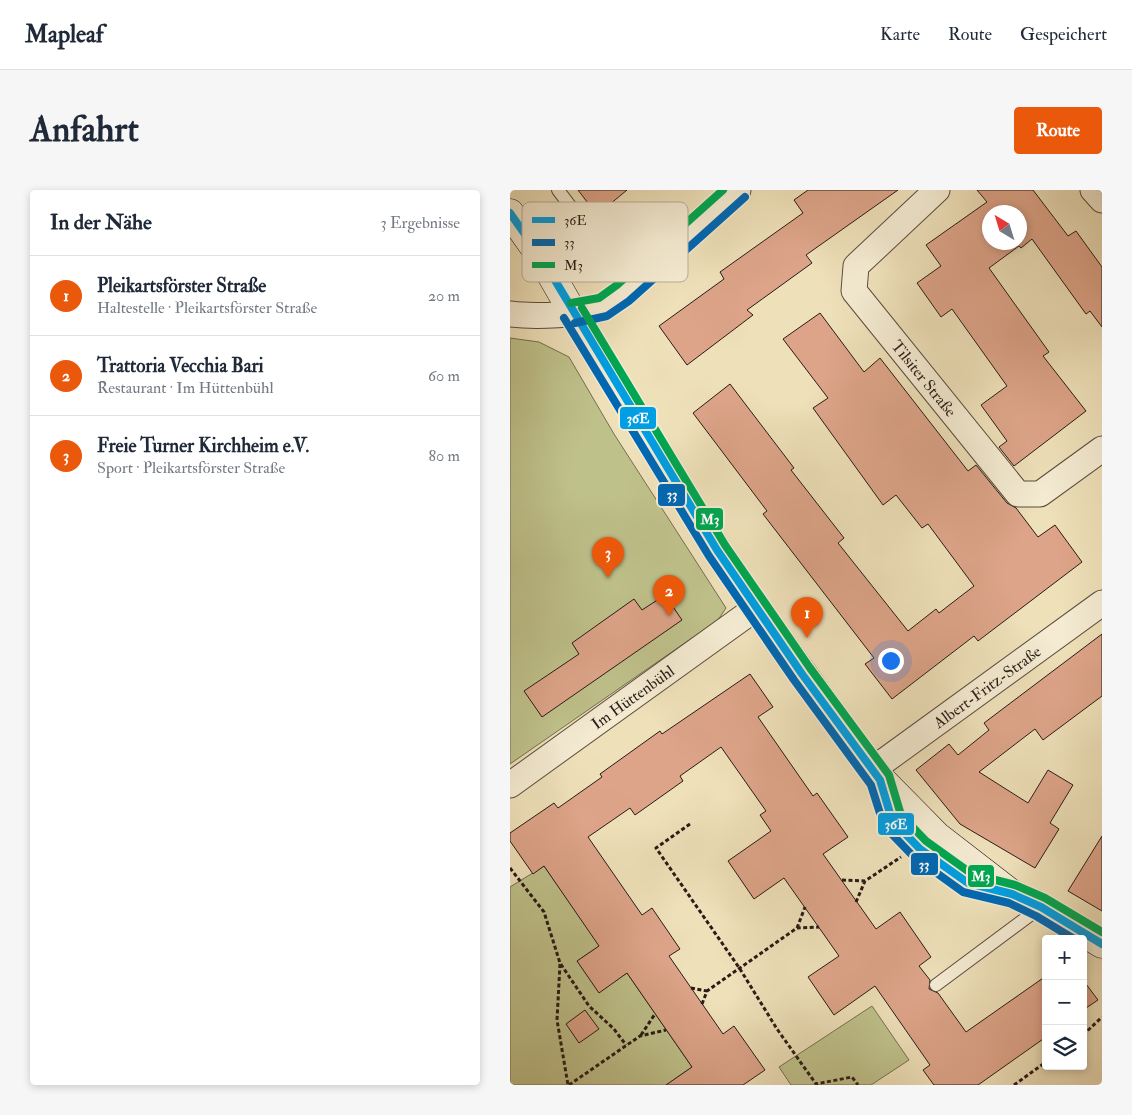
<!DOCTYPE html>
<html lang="de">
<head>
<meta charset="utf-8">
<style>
  :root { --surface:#fff; --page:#f6f6f7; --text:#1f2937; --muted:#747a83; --line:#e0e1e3; --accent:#ea580c }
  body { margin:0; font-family:"IM FELL Double Pica",serif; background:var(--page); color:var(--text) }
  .controls { position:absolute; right:15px; bottom:15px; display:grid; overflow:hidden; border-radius:5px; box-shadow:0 2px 8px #0003 }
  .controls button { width:45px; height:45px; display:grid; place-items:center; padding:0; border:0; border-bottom:1px solid var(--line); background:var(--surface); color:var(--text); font:25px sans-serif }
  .compass { position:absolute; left:472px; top:15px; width:45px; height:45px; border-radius:50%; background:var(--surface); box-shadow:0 2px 8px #0003; rotate:322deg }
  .you { position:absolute; left:380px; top:470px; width:18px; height:18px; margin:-12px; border:4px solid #fff; border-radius:50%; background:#1a73e8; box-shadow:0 0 0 8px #1a73e833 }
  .badge { display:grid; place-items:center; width:32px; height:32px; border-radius:50%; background:var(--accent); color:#fff; font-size:16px; font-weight:700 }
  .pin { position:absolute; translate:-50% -41px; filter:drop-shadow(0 1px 2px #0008) }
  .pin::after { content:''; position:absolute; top:26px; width:18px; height:15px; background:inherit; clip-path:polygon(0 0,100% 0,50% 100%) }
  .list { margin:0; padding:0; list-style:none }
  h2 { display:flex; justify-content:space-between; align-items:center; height:65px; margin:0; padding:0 20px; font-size:21px }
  h2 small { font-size:16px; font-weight:400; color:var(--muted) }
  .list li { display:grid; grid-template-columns:32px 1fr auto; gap:15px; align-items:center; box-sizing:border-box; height:80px; padding:0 20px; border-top:1px solid var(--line) }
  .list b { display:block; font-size:19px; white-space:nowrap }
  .list p { margin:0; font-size:16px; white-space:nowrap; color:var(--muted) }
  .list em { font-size:16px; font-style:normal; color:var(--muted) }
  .icon { flex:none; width:28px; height:28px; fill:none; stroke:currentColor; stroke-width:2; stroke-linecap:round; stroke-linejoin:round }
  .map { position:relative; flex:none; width:592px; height:895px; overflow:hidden; border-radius:5px }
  header { display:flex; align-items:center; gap:30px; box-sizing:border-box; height:70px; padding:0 25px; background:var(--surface); border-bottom:1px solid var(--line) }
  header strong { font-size:24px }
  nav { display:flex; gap:28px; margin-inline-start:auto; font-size:18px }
  .intro { display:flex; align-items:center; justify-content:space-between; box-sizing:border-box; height:120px; padding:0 30px }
  h1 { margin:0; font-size:35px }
  .button { padding:12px 22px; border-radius:5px; background:var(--accent); color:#fff; font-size:18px; font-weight:700 }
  main { display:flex; gap:30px; padding:0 30px }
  aside { flex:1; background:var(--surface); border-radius:5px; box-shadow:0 2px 8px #0003 }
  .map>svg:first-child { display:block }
  .green { fill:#bfc18b; stroke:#746e50 }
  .building { fill:#dda489; stroke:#291b16; fill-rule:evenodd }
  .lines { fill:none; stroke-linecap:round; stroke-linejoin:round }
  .lane-casing { stroke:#5a4c3f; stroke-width:14 }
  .street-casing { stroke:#5a4c3f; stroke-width:27 }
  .secondary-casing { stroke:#291b16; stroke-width:29 }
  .path { stroke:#291b16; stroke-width:3; stroke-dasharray:4 2.5; stroke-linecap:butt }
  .lane { stroke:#f4ebd2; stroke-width:12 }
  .street { stroke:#f4ebd2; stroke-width:25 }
  .secondary { stroke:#f4ebd2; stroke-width:28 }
  .bus-1-casing { stroke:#f4ebd2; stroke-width:11 }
  .bus-2-casing { stroke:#f4ebd2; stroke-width:11 }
  .bus-3-casing { stroke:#f4ebd2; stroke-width:11 }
  .bus-1 { stroke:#009ee2; stroke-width:8 }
  .bus-2 { stroke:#0068b3; stroke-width:8 }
  .bus-3 { stroke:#00a651; stroke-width:8 }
  .labels { text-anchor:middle; stroke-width:4.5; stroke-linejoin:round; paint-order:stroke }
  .street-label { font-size:16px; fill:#291b16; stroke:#f4ebd2 }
  .key { fill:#f4ebd2; stroke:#b7ad9a; stroke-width:1 }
  .key-label { font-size:14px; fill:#291b16 }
  .line-badge { stroke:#f4ebd2; stroke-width:2 }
  .badge-label { font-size:14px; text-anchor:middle; font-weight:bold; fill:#fff }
</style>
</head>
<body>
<header>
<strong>Mapleaf</strong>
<nav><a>Karte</a><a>Route</a><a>Gespeichert</a></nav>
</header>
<div class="intro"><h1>Anfahrt</h1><a class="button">Route</a></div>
<main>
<aside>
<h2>In der Nähe<small>3 Ergebnisse</small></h2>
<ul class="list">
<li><span class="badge">1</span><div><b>Pleikartsförster Straße</b><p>Haltestelle · Pleikartsförster Straße</p></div><em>20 m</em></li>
<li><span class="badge">2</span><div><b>Trattoria Vecchia Bari</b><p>Restaurant · Im Hüttenbühl</p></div><em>60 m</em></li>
<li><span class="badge">3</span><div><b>Freie Turner Kirchheim e.V.</b><p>Sport · Pleikartsförster Straße</p></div><em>80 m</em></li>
</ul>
</aside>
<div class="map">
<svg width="592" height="895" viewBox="0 0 592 895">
  <rect width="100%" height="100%" fill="#eee0b9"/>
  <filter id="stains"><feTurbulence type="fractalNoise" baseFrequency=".004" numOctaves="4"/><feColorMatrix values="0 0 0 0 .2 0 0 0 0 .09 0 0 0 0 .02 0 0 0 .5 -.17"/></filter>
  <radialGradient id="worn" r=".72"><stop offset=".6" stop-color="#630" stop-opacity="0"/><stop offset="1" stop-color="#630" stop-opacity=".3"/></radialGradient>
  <path class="green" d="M0,148L29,152L59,167L104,244L216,418L208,430L0,574Z
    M34,676L82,744L96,751L67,771L89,802L117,783L182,877L156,895H0V697Z
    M362,816L399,870L361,895H281L269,877Z"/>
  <path class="building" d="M68,0H117L87,25Z
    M298,0H388L296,65L302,73L237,120L243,125L177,175L149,136L214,89L210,82L293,23L284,10Z
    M467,0H523L558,46L566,41L592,77V137L580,121L576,124L522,49L511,58L509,56L479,78L539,162L533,166L576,221L504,276L489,257L497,251L471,215L497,196L442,119L431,127L407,93L431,76L416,55L477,12ZM480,22H510V52H480Z
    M310,123L354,182L370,168L458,281L466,275L497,313L506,318L528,347L545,335L572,372L468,451L464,446L382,509L355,474L364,468L253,324L257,321L183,223L220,194L284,278L281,280L334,348L328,353L398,441L426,419L429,423L464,396L418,334L412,338L386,305L373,315L303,218L318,208L273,149Z
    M155,405L172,430L32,527L14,501L69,464L62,453L124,409L132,420Z
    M592,444V506L533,550L525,539L469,582L518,613L538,580L563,595L540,633L549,639L525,678L450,634L406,580L439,554L448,565L479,540L474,533Z
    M240,484L263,517L248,527L303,606L307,603L338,647L313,664L366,739L390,722L421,767L409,776L420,790L419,799L428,803L456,842L536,786V847L468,895H424L413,880L420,875L365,796L324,825L298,787L329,766L310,739L274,688L244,709L218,671L261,641L250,625L256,621L211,557L170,586L173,591L125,625L120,618L78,647L132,725L142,718L170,759L159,766L213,844L224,836L255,880L233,895H156L182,877L117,783L89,803L67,771L89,756L34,676L23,684L0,651V643L44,613L48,618L92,587L90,584L150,541L152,544Z
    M592,646V721L558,701Z
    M573,790L588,810L573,820Z
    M75,820L89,839L69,853L56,834Z"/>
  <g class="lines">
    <g class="lane-casing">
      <path id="lane" d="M31,67L76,37L48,0
        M372,598L382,630L410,659L458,693L484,699
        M426,795L531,717"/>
    </g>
    <g class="street-casing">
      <g id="street">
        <path id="s1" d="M427,0L346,76L344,101L508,304H530L592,259"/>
        <path d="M583,0L592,10"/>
        <path d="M0,124C22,127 74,126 93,116C100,113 107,107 113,103L228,0"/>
        <path id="s2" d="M362,580L592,413"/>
        <path id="s3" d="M0,595L246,418"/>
      </g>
    </g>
    <g class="secondary-casing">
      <path id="secondary" d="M0,23L31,67L63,123L207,360L246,418L362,580L427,646L502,704L531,717L592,754"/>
    </g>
    <path class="path" d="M180,634L146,658L230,779L267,839L306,894L342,887L348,895
      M0,678L34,722L50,773L79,816L104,839L116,855
      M332,690L355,691
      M346,712L355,691L391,667
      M287,738L295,717
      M50,774L47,830L58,895
      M181,798L197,801
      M192,814L197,801L287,738L309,737
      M131,845L145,824
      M573,845L592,827
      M59,895L130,846L156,840
      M504,895L536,872"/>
    <use href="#lane" class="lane"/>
    <use href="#street" class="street"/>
    <use href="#secondary" class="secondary"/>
    <g class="bus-1-casing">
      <path id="bus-1" d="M0,23L31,67L207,360L292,484L370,590L382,630L410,659L458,693L502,704L531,717L592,754"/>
    </g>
    <g class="bus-2-casing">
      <path id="bus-2" d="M54,128L199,366L284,490L361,595L374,636L403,666L453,702L499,713L526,726L564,749
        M65,133L97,126L119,111L235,7"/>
    </g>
    <g class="bus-3-casing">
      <path id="bus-3" d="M61,113L89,108L107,95L213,0
        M72,118L215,355L300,478L379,585L391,625L416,651L462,684L505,695L535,708L592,742"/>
    </g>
    <use href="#bus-1" class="bus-1"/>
    <use href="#bus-2" class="bus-2"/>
    <use href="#bus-3" class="bus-3"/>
  </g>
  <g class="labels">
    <g class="street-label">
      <text dy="6" stroke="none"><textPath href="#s1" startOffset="248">Tilsiter Straße</textPath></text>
      <text dy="6" stroke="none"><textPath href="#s2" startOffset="142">Albert-Fritz-Straße</textPath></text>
      <text dy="6" stroke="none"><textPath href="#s3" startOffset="151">Im Hüttenbühl</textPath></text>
    </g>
  </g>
  <rect x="12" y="12" width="166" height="80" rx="8" class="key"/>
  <rect x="22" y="27" width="23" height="6" fill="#009ee2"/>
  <rect x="22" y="49" width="23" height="7" fill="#0068b3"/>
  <rect x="22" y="72" width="23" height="6" fill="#00a651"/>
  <g class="key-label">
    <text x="54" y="35">36E</text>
    <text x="54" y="57">33</text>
    <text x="54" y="80">M3</text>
  </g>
  <g class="line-badge">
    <rect x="109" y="216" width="38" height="24" rx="5" fill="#009ee2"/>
    <rect x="147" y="293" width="29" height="24" rx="5" fill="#0068b3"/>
    <rect x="185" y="317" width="29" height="24" rx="5" fill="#00a651"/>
    <rect x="367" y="622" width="38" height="24" rx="5" fill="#009ee2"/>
    <rect x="400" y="662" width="29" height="24" rx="5" fill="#0068b3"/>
    <rect x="457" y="674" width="28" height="24" rx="5" fill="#00a651"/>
  </g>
  <g class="badge-label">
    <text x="128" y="233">36E</text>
    <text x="162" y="309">33</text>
    <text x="200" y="334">M3</text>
    <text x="386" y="639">36E</text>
    <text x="414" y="679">33</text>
    <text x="471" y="691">M3</text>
  </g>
  <rect width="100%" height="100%" filter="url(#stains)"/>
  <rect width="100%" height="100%" fill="url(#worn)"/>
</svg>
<div class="controls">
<button>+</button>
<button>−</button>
<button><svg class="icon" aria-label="layers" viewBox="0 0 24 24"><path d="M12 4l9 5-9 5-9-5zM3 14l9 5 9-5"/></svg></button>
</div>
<svg class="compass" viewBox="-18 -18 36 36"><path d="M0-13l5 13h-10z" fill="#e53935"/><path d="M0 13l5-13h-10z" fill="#747a83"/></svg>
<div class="you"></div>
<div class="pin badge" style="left:297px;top:448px">1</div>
<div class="pin badge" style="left:159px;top:426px">2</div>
<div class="pin badge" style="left:98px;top:388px">3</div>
</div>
</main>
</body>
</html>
